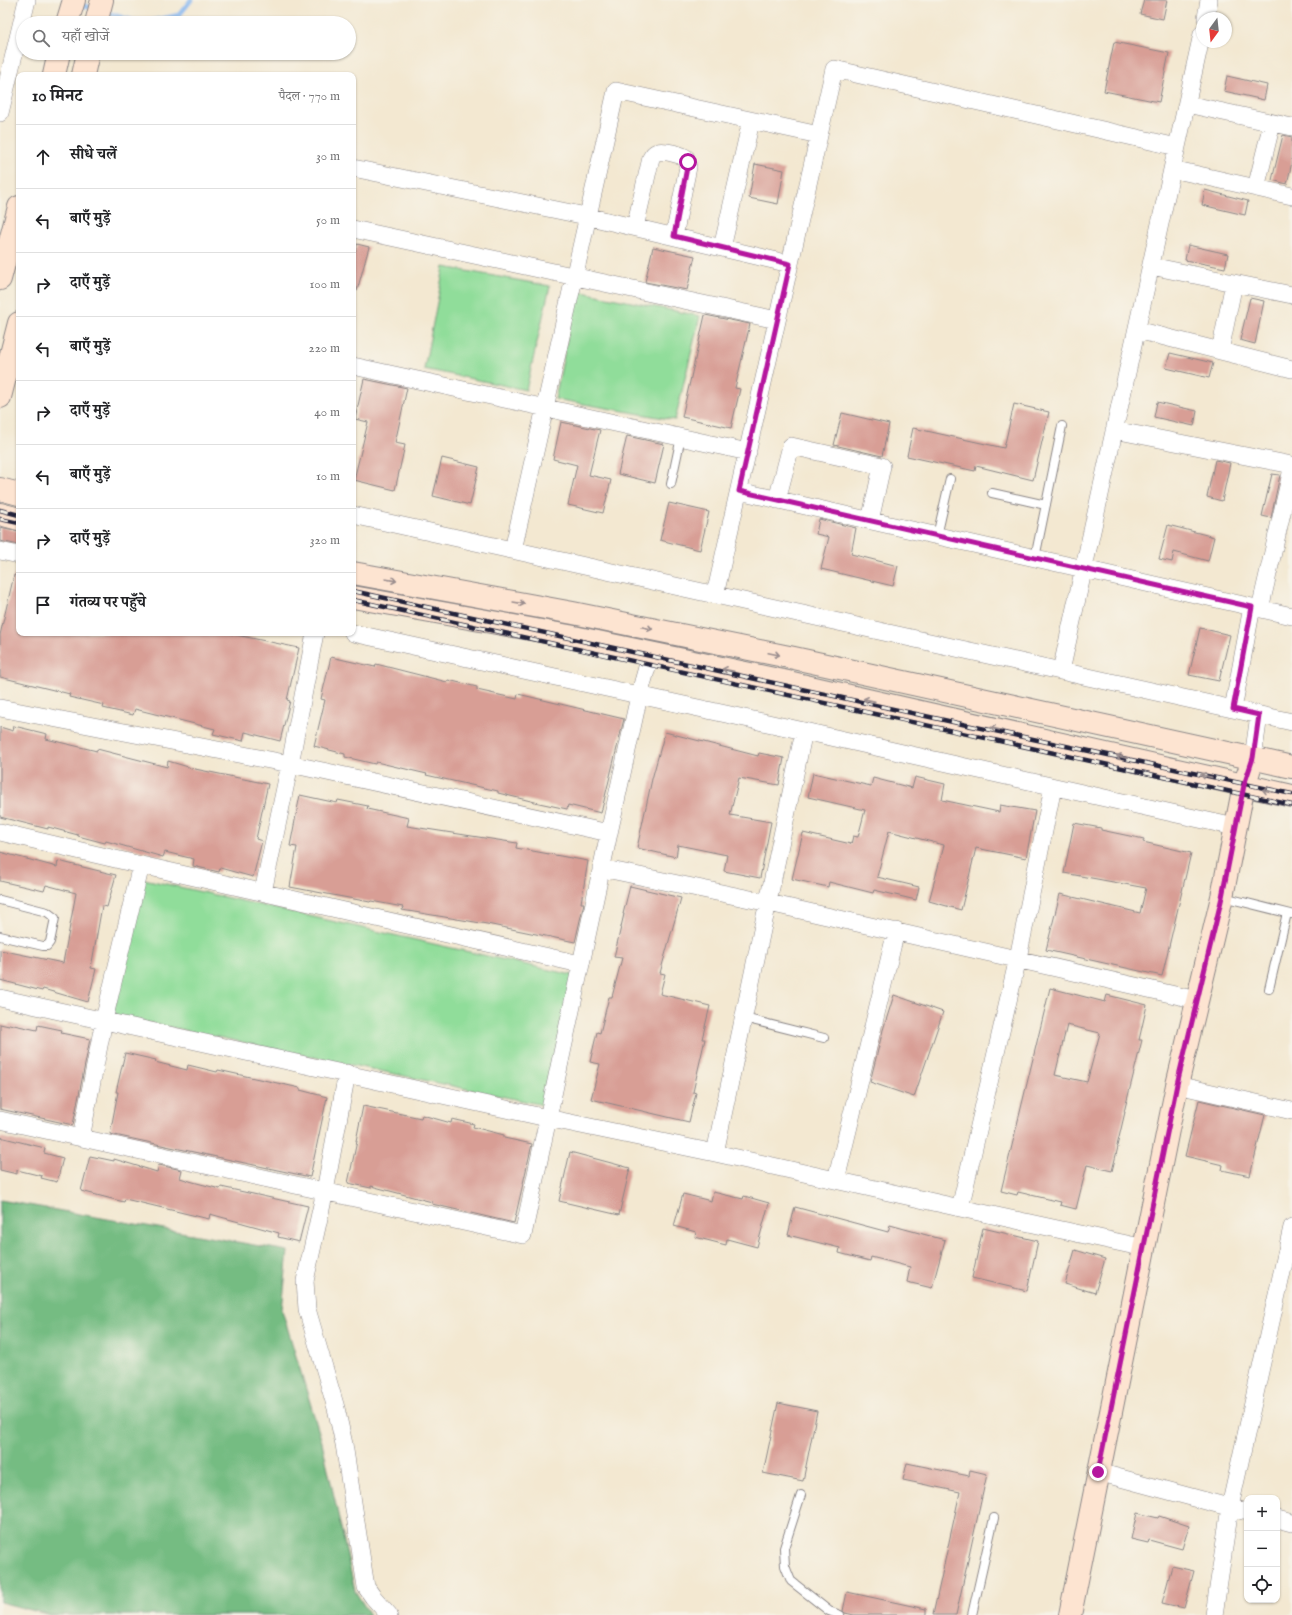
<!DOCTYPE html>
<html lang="hi">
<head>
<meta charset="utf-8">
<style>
  :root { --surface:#fff; --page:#f6f6f6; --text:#202124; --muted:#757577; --line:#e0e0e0 }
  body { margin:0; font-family:"IM FELL English","Noto Serif Devanagari",serif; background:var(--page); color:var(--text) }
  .controls { position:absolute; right:12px; bottom:12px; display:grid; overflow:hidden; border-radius:8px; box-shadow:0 1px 3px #0004 }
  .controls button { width:36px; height:36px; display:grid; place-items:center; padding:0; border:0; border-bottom:1px solid var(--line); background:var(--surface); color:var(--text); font:20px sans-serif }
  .compass { position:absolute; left:1196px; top:12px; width:36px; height:36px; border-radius:50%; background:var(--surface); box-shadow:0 1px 3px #0004; rotate:195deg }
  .stop { position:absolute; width:12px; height:12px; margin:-9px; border:3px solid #b5179e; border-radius:50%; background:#fff }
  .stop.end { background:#b5179e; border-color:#fff; box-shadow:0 1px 4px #0008 }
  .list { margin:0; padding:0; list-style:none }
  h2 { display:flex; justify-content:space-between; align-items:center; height:52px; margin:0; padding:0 16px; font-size:17px }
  h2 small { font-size:13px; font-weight:400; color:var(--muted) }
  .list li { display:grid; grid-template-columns:26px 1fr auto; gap:12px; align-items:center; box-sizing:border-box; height:64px; padding:0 16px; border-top:1px solid var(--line) }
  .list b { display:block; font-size:15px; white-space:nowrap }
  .list em { font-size:13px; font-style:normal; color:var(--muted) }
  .icon { flex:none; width:22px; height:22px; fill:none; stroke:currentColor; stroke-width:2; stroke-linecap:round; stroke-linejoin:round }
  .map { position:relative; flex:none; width:1292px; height:1615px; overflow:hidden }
  .search { position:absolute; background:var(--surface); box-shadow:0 1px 3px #0004; left:16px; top:16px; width:340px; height:44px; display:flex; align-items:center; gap:10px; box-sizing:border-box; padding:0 14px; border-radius:22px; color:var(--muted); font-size:15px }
  .panel { position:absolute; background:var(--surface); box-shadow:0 1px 3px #0004; left:16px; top:72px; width:340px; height:564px; border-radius:8px }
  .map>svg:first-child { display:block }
  .green { fill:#90dd9a; stroke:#59806a }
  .forest { fill:#74bc82; stroke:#4b6f5e }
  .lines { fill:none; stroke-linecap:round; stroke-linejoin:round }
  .stream { stroke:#84b6f0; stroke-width:5 }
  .building { fill:#d89e95; fill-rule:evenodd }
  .lane-casing { stroke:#8a8586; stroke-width:10 }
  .street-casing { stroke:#8a8586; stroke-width:18 }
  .secondary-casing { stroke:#8a8586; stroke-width:24 }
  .lane { stroke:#fff; stroke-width:8 }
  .street { stroke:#fff; stroke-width:17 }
  .secondary { stroke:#fde4d1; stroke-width:22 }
  .rail-casing { stroke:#22223b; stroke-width:4.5 }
  .rail { stroke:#f7f3e8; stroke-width:3; stroke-dasharray:9; stroke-linecap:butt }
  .oneway { stroke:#9a8d8e }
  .route { stroke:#b5179e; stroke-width:5 }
</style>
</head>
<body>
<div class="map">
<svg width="1292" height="1615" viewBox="0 0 1292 1615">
  <rect width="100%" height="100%" fill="#f7f3e8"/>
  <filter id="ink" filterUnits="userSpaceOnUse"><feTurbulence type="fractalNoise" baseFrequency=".025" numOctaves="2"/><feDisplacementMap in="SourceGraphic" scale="8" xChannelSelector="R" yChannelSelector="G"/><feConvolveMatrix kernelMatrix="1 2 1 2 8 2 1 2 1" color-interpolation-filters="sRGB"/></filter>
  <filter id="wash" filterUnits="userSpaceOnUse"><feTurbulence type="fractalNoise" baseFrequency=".012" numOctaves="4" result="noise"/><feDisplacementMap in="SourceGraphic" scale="16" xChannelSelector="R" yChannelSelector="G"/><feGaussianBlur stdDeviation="0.9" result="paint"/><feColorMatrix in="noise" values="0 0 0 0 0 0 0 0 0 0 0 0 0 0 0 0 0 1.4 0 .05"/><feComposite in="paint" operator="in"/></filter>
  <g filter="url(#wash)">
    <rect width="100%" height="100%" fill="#f3e8d1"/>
    <path class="green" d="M444,267L550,286L526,390L424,369Z
      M577,291L700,316L675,420L555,399Z
      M144,879L581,977L553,1107L112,1015Z"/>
    <path class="forest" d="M0,1200L288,1251L282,1310L322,1442L355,1591L370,1615H50L0,1602Z"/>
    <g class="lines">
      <path class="stream" d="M78,4L95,9
        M104,12L140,23
        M144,23L179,15L191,0"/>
    </g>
    <g id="blocks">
      <path class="building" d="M1144,0H1167L1163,19L1140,14Z
        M1114,42L1169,53L1159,102L1104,91Z
        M1227,76L1267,85L1264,100L1224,91Z
        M1283,135L1292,137V162L1287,184L1272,180Z
        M755,164L784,170L778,204L749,198Z
        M1205,190L1248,201L1245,215L1202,205Z
        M357,244L369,247L357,291H353V251L355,252Z
        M1188,245L1228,254L1225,268L1185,260Z
        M653,247L695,256L687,290L645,282Z
        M1250,298L1264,301L1255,344L1240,340Z
        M705,315L750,324L735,388L740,389L731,428L682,417Z
        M1170,353L1213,363L1209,378L1166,368Z
        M364,379L407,388L395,443L405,445L395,490L354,480L368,422L355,419Z
        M1157,402L1197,411L1194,426L1154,417Z
        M1014,404L1049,412L1033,480L976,466L975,471L907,456L913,428L1004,448Z
        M842,413L889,424L882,456L834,445Z
        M561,422L600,430L589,475L611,480L603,513L568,505L577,465L553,459Z
        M627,436L664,444L655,483L618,474Z
        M442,458L479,467L470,505L433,496Z
        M1215,460L1230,463L1222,501L1207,497Z
        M1272,474L1280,475L1271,518L1262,516Z
        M669,503L709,512L700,550L660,540Z
        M819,519L856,528L851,554L898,566L893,586L821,569L829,537L816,534Z
        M1168,525L1214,537L1208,561L1174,552L1172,562L1159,559Z
        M0,527L19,531V545L0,541Z
        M14,575L19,576V633H227L299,648L287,700L290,701L280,741L245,732L243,741L213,734L215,729L135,709L133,715L103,708L104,705L69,697L70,694L0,677V635Z
        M1200,628L1230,635L1219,681L1189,675Z
        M331,657L375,667L376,664L447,682L448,680L477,687V690L517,699L518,694L624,719L601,813L568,805L567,809L539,803L498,793V791L426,775L427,774L376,762L375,764L345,757V754L314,746L325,700L321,699Z
        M14,726L47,734L46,739L97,751V749L167,767L168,761L195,769L268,784L256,839L262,841L253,877L220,868L219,872L193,866L194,859L165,852L163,857L106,841L105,843L78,836V835L48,827V829L0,817V727L13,731Z
        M665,732L758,756L759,753L784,758L779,785L739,778L730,815L771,822L760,878L724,871L727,855L678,845L676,857L637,848L652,779Z
        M813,773L871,786L873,778L912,788L915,777L945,784L942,800L999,812L1000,805L1035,811L1026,858L976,848L961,910L929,901L944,845L889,831L877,877L919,887L916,900L874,890L873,893L829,882L828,887L792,879L803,833L851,844L853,836L858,837L865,810L808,797Z
        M300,795L337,803L338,800L368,806L367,809L409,818L407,826L517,843L516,848L588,861L581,903H584L575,942L487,924L402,910L403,907L371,901L370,902L290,887L297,847L290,846Z
        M1074,823L1101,828V830L1144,839L1143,842L1191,853L1162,976L1046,950L1060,894L1140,913L1146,888L1064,873Z
        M0,852L57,867L58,861L116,875L107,907L102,906L91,968L96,969L88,1002L43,989L42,991L0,980V950L63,963L76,893L46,885L44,891L0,881Z
        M630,886L681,898L660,973L665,974L660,994L710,1006L702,1039H705L693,1092L696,1093L689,1122L591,1099L600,1064L590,1062L597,1032L600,1033L609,997H612L622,958L614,957L624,914H623Z
        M1050,988L1105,1002L1107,995L1147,1005L1139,1040H1142L1124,1112H1125L1117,1146L1118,1147L1112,1171L1087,1165L1076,1209L1060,1205L1061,1202L1018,1192L1017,1195L1001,1191ZM1067,1025L1100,1033L1087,1082L1055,1075Z
        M894,995L943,1012L914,1097L870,1082L883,1030Z
        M0,1024L9,1026V1024L37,1030L38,1025L62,1030L61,1033L90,1039L73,1125L0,1109Z
        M125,1053L156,1060L155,1062L187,1070L188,1065L217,1072L218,1070L300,1088V1090L327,1097L310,1177L110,1134L118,1092H116Z
        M1199,1100L1265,1115L1250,1176L1222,1170L1223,1165L1185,1156Z
        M363,1106L421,1118L422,1115L451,1123L452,1119L474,1124L473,1127L504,1135V1138L532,1144L514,1223L432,1204V1202L371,1186V1188L348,1183L357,1141H356Z
        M0,1137L45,1148L44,1153L63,1158L57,1182L41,1178L42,1176L17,1170V1174L0,1170Z
        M570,1152L630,1168L619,1215L559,1201Z
        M90,1156L114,1161V1159L157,1172L159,1165L182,1170L180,1178L193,1182L220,1189L221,1187L308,1206L299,1242L278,1237L279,1233L210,1214L209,1219L125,1199L124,1202L81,1191Z
        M713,1192L743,1199L744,1196L769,1203L757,1247L727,1239L726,1245L695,1237L696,1232L674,1226L683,1194L711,1201Z
        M795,1207L888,1232L890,1225L945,1240L932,1288L907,1282L910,1267L871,1257L870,1261L839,1253L840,1248L788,1235Z
        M983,1228L1038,1241L1027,1291L972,1278Z
        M1075,1250L1105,1259L1095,1293L1065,1284Z
        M778,1403L817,1411L803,1481L763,1473Z
        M907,1463L969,1476L970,1470L987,1474L956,1615H933L960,1492L903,1480Z
        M1137,1513L1158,1518L1159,1516L1189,1526L1182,1549L1149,1540L1148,1543L1131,1539Z
        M1172,1566L1194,1571L1184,1608L1162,1603Z
        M847,1592L926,1609V1615H854L845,1613L843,1611Z"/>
    </g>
  </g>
  <g filter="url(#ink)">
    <use href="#blocks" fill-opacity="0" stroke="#8a8586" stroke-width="1"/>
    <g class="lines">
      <g class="lane-casing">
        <path id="lane" d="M671,484L681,437
          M992,493L1046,505
          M937,536L950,479
          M1035,558L1062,426
          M1223,897L1291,914
          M0,900L47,912L55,918L50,942L47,946H43L0,936
          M1269,989L1287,913
          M744,1018L824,1038
          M801,1495L784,1548L785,1566L791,1581L829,1611L840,1615
          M972,1615L994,1518"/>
      </g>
      <g class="street-casing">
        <path id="street" d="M1206,18L1209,0
          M1187,104L1292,127
          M0,113L27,0
          M353,168L586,216L790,264
          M1172,169L1292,196
          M1256,188L1272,123
          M635,227L651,158C653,155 654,152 658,152C664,150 682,155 686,158L688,167L674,236
          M353,229L777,320
          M722,248L751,121
          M1151,266L1292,295
          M1137,330L1292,369
          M1220,351L1234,283
          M353,366L748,452
          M1114,430L1292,465
          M739,491L1292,616
          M777,500L791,446L882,466L870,521
          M353,515L1292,722
          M513,550L616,91L819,135
          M0,551L19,555
          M715,595L834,69L1177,147
          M1260,609L1292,469
          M353,633L804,731L1235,827
          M1061,671L1202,34
          M0,708L290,764L609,833
          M1233,709L1252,607
          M1253,758L1259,715
          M0,832L141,865L580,964
          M601,868L769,903L1197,1000
          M263,892L290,764L315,633
          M0,998L547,1118L715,1153L960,1208L1145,1248
          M347,1073L325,1191L305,1281L307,1309L336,1408L344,1444L366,1587L373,1597L389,1615
          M1177,1085L1292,1111
          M0,1120L523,1235L609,833L639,696L651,653
          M81,1138L104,1020L141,865
          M715,1153L804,731
          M836,1180L896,931
          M960,1208L1018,958L1053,787
          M1098,1472L1247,1512
          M1277,1519L1292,1523
          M1214,1615L1230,1507L1292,1227"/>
      </g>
      <g class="secondary-casing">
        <path id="secondary" d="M67,23L74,0
          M96,23L102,0
          M54,75L59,53
          M83,75L88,53
          M0,279L19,207
          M0,397L19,323
          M0,489L19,494
          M0,514L19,519
          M353,573L573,613L794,658L1292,767
          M353,597L569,636L788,682L1292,796
          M1070,1615L1177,1085L1222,897L1244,785L1249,771"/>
      </g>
      <use href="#lane" class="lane"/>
      <use href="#street" class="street"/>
      <use href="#secondary" class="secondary"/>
      <g class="rail-casing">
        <path id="rail" d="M0,510L19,515
          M0,519L19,523
          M353,591L962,724L1292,794
          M353,600L1292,805"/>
      </g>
      <use href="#rail" class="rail"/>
    </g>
    <defs><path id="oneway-shaft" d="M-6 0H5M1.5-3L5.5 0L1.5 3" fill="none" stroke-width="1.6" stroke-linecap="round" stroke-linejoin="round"/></defs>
    <g class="oneway">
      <use href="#oneway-shaft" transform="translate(391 580) rotate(10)"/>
      <use href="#oneway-shaft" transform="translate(519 603) rotate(10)"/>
      <use href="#oneway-shaft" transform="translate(647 628) rotate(12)"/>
      <use href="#oneway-shaft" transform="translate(774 654) rotate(12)"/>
      <use href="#oneway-shaft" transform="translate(728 670) rotate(-168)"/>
      <use href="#oneway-shaft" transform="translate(869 700) rotate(-167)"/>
      <use href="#oneway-shaft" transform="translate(996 729) rotate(-167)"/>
      <use href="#oneway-shaft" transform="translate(1122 757) rotate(-167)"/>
      <use href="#oneway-shaft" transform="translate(1206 776) rotate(-167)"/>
      <use href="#oneway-shaft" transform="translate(1268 791) rotate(-167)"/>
    </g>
  </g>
  <g class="lines" filter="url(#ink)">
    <path class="route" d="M688,162L674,236L790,264L739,491L1252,607L1233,709L1259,715L1253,758L1244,785L1222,897L1177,1084L1098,1472"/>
  </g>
</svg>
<div class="controls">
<button>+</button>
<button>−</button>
<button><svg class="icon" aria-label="locate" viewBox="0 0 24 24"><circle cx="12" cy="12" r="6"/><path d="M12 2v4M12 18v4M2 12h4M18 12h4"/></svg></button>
</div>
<svg class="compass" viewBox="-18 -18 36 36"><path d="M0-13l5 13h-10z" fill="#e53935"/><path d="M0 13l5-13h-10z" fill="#757577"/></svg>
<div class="stop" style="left:688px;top:162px"></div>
<div class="stop end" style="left:1098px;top:1472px"></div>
<div class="search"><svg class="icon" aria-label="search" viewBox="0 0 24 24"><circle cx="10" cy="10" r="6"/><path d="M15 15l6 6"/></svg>यहाँ खोजें</div>
<section class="panel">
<h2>10 मिनट<small>पैदल · 770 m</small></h2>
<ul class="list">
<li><svg class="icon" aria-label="ahead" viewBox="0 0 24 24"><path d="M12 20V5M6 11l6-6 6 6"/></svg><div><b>सीधे चलें</b></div><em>30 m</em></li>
<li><svg class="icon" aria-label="left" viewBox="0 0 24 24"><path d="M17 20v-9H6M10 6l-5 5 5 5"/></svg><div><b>बाएँ मुड़ें</b></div><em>50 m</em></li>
<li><svg class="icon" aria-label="right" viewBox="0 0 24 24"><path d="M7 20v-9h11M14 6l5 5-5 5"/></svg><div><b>दाएँ मुड़ें</b></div><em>100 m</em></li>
<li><svg class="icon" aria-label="left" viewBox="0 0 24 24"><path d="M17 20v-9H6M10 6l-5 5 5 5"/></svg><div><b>बाएँ मुड़ें</b></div><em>220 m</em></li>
<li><svg class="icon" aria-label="right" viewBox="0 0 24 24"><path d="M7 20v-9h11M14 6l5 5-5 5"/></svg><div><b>दाएँ मुड़ें</b></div><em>40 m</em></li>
<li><svg class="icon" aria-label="left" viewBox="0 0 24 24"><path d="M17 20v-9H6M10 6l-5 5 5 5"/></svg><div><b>बाएँ मुड़ें</b></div><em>10 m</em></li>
<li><svg class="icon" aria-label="right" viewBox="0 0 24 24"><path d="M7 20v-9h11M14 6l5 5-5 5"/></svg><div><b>दाएँ मुड़ें</b></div><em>320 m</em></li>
<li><svg class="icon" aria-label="arrive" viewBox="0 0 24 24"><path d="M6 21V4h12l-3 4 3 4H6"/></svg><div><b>गंतव्य पर पहुँचे</b></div></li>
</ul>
</section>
</div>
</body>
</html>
